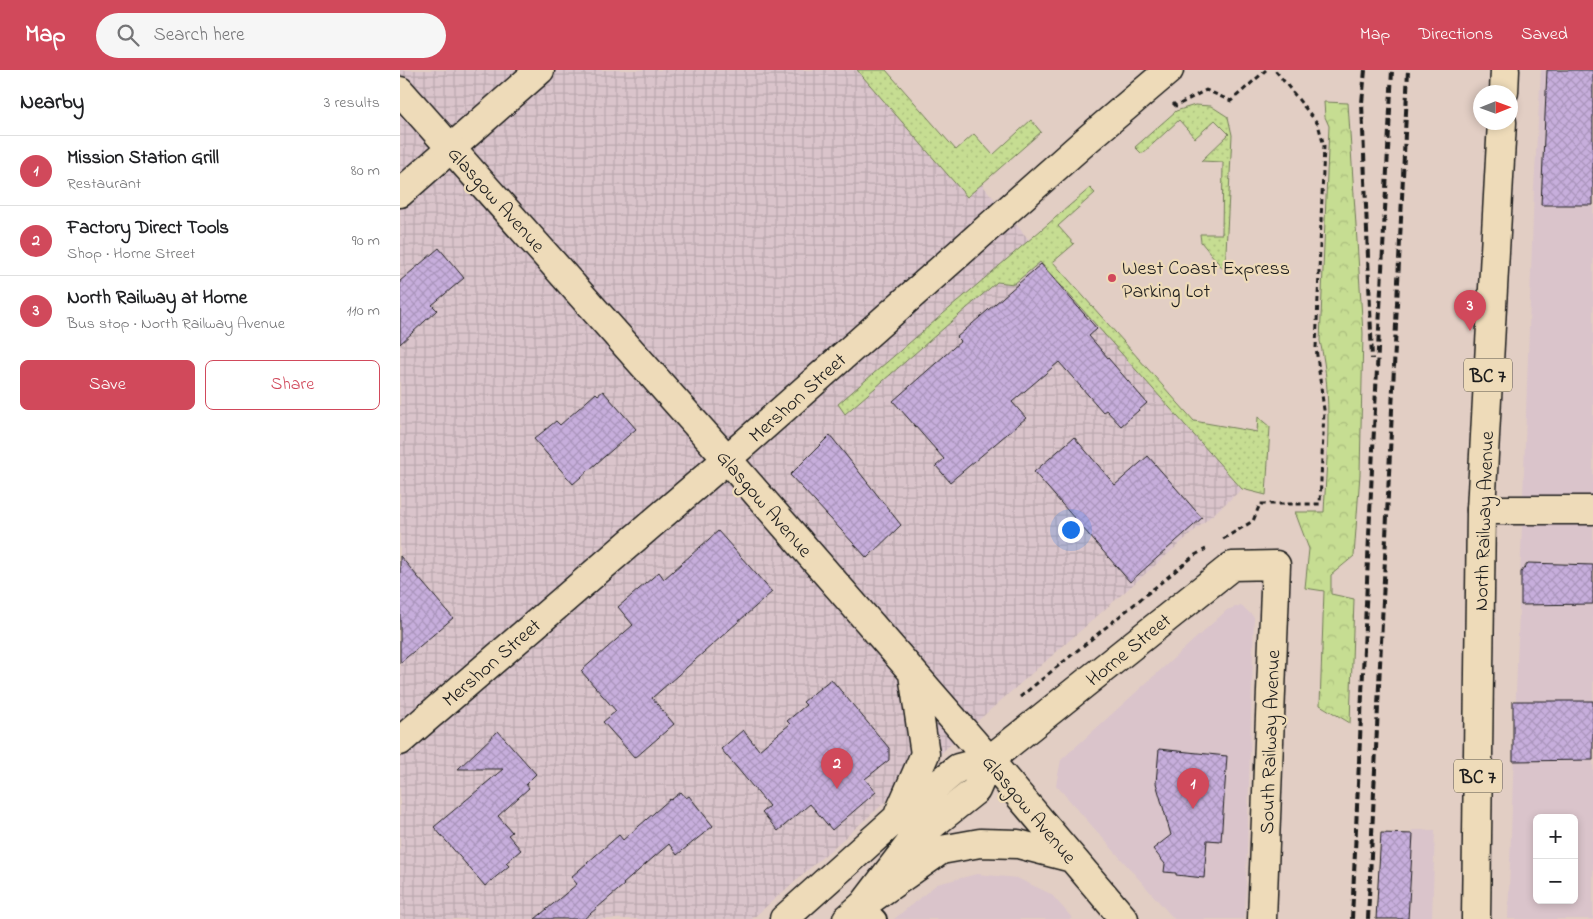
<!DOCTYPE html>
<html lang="en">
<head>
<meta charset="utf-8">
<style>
  :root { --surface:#fff; --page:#f6f6f6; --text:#202124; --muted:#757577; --line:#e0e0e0; --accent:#d1495b }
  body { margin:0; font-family:"Indie Flower",sans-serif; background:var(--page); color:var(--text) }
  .controls { position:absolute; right:15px; bottom:15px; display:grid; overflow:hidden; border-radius:8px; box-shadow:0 2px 8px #0003 }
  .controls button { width:45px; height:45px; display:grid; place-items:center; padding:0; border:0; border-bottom:1px solid var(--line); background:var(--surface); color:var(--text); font:25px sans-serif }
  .compass { position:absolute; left:1073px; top:15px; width:45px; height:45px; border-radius:50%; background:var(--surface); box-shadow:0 2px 8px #0003; rotate:89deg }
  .you { position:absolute; left:670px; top:459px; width:18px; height:18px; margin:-12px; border:4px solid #fff; border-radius:50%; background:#1a73e8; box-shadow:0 0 0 8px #1a73e833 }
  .badge { display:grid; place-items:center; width:32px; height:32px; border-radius:50%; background:var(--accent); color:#fff; font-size:16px; font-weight:700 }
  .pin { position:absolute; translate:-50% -41px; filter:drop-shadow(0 1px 2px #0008) }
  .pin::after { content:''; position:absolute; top:26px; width:18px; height:15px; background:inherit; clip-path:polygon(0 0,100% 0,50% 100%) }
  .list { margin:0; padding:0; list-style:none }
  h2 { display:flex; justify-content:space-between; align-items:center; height:65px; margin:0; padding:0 20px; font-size:21px }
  h2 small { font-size:16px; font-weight:400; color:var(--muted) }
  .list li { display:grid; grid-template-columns:32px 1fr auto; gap:15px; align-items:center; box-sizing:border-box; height:70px; padding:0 20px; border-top:1px solid var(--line) }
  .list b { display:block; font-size:19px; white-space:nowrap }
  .list p { margin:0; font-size:16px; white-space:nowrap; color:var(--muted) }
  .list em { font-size:16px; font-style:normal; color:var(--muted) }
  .actions { display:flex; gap:10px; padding:15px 20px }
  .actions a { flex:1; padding:11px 0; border:1px solid var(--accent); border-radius:8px; text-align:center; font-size:18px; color:var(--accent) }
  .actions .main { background:var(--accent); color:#fff }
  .icon { flex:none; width:28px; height:28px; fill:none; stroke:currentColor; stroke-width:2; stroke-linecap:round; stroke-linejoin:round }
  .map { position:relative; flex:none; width:1193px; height:849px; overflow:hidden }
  header { display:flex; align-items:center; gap:30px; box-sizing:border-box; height:70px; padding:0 25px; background:var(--accent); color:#fff }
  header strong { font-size:24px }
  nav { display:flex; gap:28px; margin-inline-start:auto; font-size:18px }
  .search { width:350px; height:45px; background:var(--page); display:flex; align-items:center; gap:12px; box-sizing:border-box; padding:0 18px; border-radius:28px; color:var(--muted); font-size:19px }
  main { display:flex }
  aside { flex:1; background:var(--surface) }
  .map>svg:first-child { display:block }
  .built { fill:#dac4cb; fill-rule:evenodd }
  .industrial { fill:url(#industrial-grid) }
  .grass { fill:url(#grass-dots); stroke:#717c57 }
  .forest { fill:url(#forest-crowns); stroke:#717c57 }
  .building { fill:url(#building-cross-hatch); stroke:#1c1c1c }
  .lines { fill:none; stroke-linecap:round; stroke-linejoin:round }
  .lane-casing { stroke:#1c1c1c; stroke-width:20 }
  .street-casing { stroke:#1c1c1c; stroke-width:31 }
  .secondary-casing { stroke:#1c1c1c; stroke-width:31 }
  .primary-casing { stroke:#1c1c1c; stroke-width:31 }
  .path { stroke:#1c1c1c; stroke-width:3; stroke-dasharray:5 4; stroke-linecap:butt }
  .lane { stroke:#eedbb9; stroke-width:16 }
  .street { stroke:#eedbb9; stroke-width:28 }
  .secondary { stroke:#eedbb9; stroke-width:28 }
  .primary { stroke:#eedbb9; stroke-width:28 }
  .rail { stroke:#1c1c1c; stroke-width:4; stroke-dasharray:8 4; stroke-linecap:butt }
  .poi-dot { fill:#d1495b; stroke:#eedbb9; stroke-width:2 }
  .labels { text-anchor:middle; stroke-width:4.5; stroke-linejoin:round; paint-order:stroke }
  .shield { fill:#eedbb9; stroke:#5b554b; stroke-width:1 }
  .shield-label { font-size:19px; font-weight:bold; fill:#1c1c1c }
  .street-label { font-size:20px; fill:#1c1c1c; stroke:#eedbb9 }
  .poi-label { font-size:20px; fill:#1c1c1c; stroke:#eedbb9; text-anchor:start }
</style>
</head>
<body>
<header>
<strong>Map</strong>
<div class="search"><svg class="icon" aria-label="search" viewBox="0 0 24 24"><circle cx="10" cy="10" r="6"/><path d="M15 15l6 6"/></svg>Search here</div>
<nav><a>Map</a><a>Directions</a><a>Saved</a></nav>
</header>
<main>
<aside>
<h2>Nearby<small>3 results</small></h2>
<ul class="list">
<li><span class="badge">1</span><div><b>Mission Station Grill</b><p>Restaurant</p></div><em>80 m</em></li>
<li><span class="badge">2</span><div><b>Factory Direct Tools</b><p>Shop · Horne Street</p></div><em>90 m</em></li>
<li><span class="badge">3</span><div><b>North Railway at Horne</b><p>Bus stop · North Railway Avenue</p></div><em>110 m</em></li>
</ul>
<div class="actions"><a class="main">Save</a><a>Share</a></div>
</aside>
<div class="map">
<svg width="1193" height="849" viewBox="0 0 1193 849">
  <defs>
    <pattern id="industrial-grid" width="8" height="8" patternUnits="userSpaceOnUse" patternTransform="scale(1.25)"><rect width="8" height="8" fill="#dac4cb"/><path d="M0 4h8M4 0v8" fill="none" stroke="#baa8ae"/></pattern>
    <pattern id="grass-dots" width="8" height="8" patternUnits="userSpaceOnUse" patternTransform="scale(1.25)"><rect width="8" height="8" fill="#c6dd92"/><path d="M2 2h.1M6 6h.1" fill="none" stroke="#aabd7d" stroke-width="1.8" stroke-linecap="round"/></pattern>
    <pattern id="forest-crowns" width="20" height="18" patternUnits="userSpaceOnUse" patternTransform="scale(1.25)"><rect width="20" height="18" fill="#c6dd92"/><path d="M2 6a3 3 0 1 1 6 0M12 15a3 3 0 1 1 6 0" fill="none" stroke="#aabd7d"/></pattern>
    <pattern id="building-cross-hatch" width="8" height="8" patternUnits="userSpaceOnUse" patternTransform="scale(1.25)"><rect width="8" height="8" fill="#c7aedc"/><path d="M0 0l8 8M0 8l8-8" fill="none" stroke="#aa95bc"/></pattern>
  </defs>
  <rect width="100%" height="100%" fill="#e2cec4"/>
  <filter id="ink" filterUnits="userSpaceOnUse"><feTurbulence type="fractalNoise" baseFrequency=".02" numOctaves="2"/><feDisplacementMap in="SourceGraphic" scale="10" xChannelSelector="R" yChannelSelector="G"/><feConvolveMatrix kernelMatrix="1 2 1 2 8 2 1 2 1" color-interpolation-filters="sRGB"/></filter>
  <g filter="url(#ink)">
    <path class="built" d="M1141,0H1193V849H1108L1134,118ZM1137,748H1174V830H1137Z
      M841,535L854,547L845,849H774L656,715L661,690L827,540Z
      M1012,760H1035L1032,849H1008Z
      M577,804L617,808L651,824L673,849H494L537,814Z"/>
    <path class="industrial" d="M0,0H484L842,419L352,849H0Z"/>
    <path class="grass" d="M457,0H486L556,80L574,64L593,85L631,50L641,62L567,127Z
      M795,35L811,36L828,47L832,65L825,201L801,172L800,164H822L823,92L801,91L829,64L815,50L795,68L779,50L742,84L735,77L776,41Z
      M690,118L695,123L658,156L674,174L653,192L794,351L857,362L858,347L870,357L866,425L842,419L640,192L614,214L597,212L445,344L438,334Z"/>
    <path class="forest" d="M924,32L948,33L963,263L960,404L954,486L931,505V524L954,529L950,653L920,635L924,521L905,518L909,479L895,442H924C927,384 933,327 920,271L929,56L925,47Z"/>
    <path class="building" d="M1147,0H1193V135H1141Z
      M39,178L64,208L32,235L37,240L0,274V211Z
      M641,194L697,259L689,266L747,333L721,356L706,340L703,342L659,292L612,332L626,348L550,412L536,396L544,389L493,331L561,271L557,267Z
      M203,321L236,359L173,414L134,369L156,351L160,355L196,323L198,325Z
      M430,365L501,455L467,488L390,405Z
      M674,367L715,415L748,386L802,448L730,512L634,402Z
      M318,461L372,522L252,628L274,654L235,688L203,652L216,641L181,601L233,555L218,537L259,502L264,509Z
      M0,486L53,548L0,593Z
      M1128,493L1193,495V534L1121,535V502Z
      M431,609L489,678V690L465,709L476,722L432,760L410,734L378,761L362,742L369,736L321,679L343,660L359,680L390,654L387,651L406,635L403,632Z
      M1113,631H1193V690L1113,691Z
      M98,661L136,704L126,714L129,718L98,746L112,762L108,765L121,780L106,793L109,796L85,816L34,757L103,699H58Z
      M759,679L827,686L821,771L807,770L804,808L776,805V803L764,802L765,794L753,779L771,765L756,713Z
      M281,722L286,728L289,726L313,756L277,785L269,774L223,814L224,815L184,849H135L177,814L171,807L219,765L223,770L270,729L271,730Z
      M981,763L1013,764L1008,849H976Z"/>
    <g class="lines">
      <g class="lane-casing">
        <path id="lane" d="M464,834L478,849"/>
      </g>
      <g class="street-casing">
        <path id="street" d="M0,123L140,0
          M0,671L327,389L688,69L769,0
          M589,690L832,496L876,495L862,849"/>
      </g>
      <g class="secondary-casing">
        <path id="secondary" d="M0,21L327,389L589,690L724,849
          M1081,440H1193
          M499,743L525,684L513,604
          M464,834L541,780L580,773L618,774L672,788
          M384,849L496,749L558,698L589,690
          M447,849L464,834L512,771L576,720L589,690"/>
      </g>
      <g class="primary-casing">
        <path id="primary" d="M1104,22L1105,0
          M1076,849L1081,440L1102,52"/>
      </g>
      <path class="path" d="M773,33L776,36L806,20L831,31L866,0
        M823,469L853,451L860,434H920L924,340L916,278L924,76L918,54L875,0
        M620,627L795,485L806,479"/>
      <use href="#lane" class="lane"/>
      <use href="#street" class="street"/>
      <use href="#secondary" class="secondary"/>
      <use href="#primary" class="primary"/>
      <path class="rail" d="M965,0L962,33L972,289
        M952,849L972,399L992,0
        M968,849L1008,0"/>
    </g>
  </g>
  <circle class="poi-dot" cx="712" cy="208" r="5"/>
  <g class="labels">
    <g class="shield">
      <rect x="1064" y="288.5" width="48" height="33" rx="4"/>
      <rect x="1054" y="689.5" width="48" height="33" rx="4"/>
    </g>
    <g class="shield-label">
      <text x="1088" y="312">BC 7</text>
      <text x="1078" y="713">BC 7</text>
    </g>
    <g class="street-label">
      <text transform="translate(97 129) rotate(48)" y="7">Glasgow Avenue</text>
      <text transform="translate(397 327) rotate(-42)" y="7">Mershon Street</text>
      <text transform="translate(365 433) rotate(49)" y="7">Glasgow Avenue</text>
      <text transform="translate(1083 451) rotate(-88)" y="7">North Railway Avenue</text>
      <text transform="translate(728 579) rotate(-39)" y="7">Horne Street</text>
      <text transform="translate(91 592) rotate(-41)" y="7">Mershon Street</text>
      <text transform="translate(869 672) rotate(-88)" y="7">South Railway Avenue</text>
      <text transform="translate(630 739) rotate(50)" y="7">Glasgow Avenue</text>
    </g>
    <g class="poi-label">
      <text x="722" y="204">West Coast Express<tspan x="722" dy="23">Parking Lot</tspan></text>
    </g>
  </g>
</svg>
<div class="controls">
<button>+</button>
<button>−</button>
</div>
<svg class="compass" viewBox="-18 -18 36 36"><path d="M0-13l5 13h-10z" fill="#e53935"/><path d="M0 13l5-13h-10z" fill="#757577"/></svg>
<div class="you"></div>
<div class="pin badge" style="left:793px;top:739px">1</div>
<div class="pin badge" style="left:437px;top:719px">2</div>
<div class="pin badge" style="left:1070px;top:261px">3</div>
</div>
</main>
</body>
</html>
